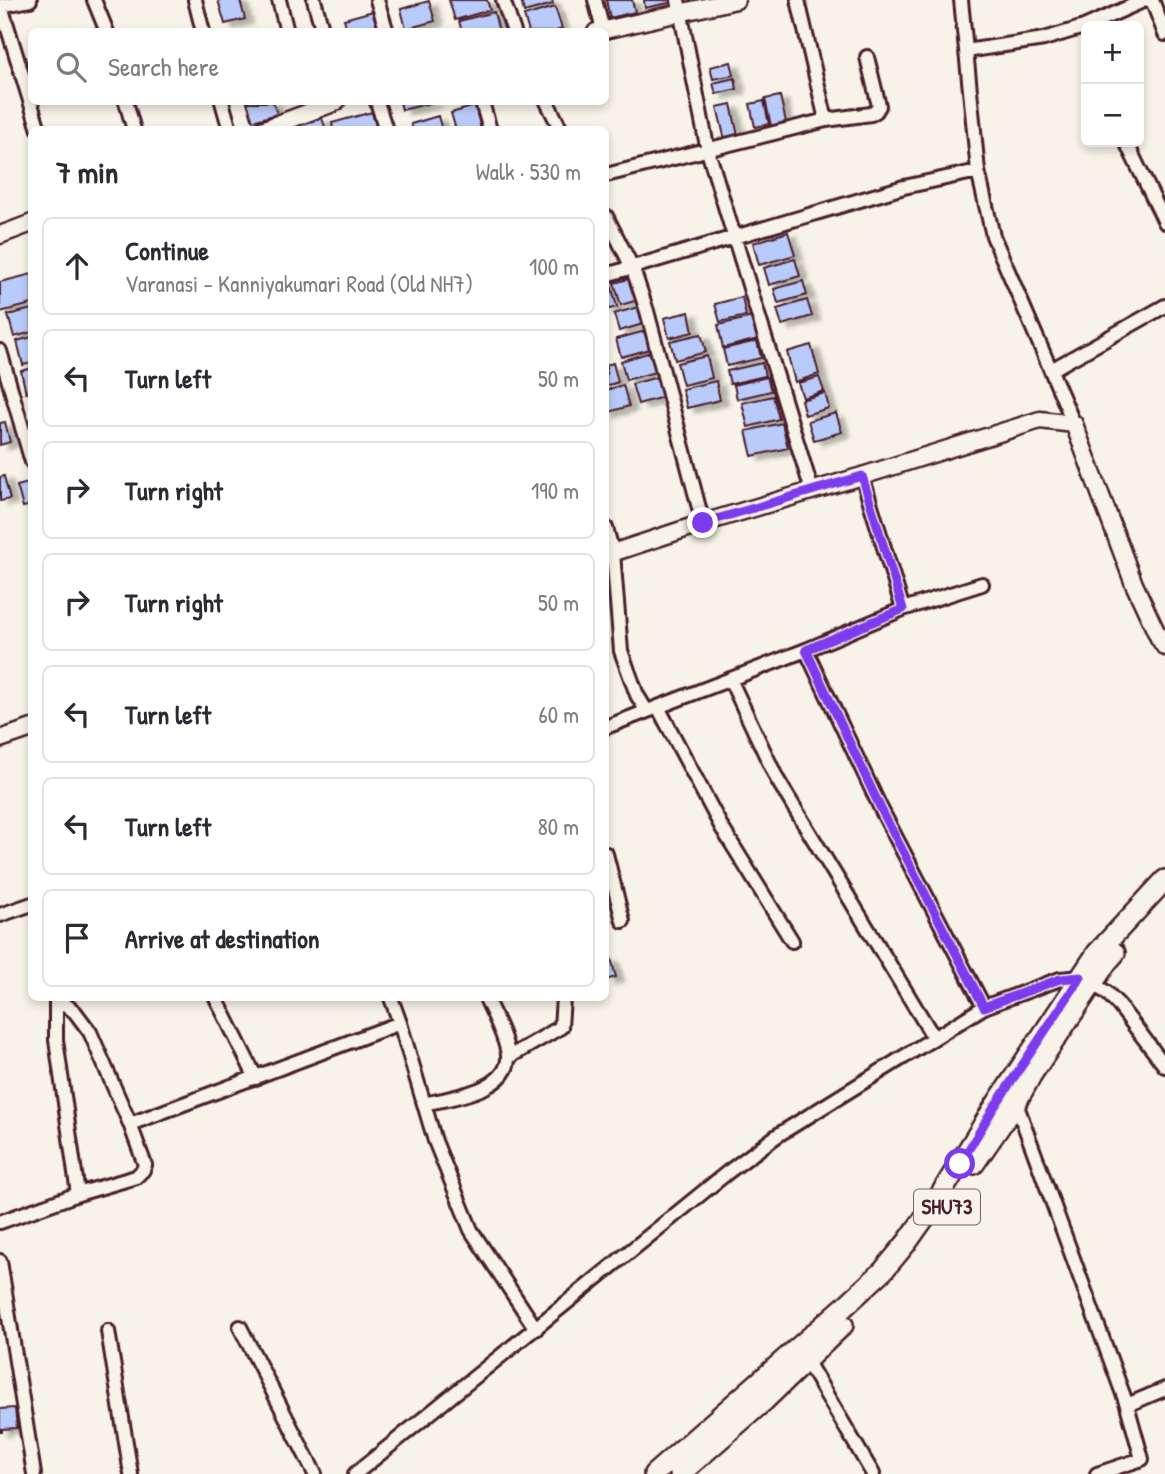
<!DOCTYPE html>
<html lang="en">
<head>
<meta charset="utf-8">
<style>
  :root { --surface:#fff; --page:#f7f7f7; --text:#2b2b33; --muted:#7c7c81; --line:#e1e1e2 }
  body { margin:0; font-family:"Patrick Hand",sans-serif; background:var(--page); color:var(--text) }
  .controls { position:absolute; right:21px; top:21px; display:grid; overflow:hidden; border-radius:10px; box-shadow:0 4px 10px #0003 }
  .controls button { width:63px; height:63px; display:grid; place-items:center; padding:0; border:0; border-bottom:2px solid var(--line); background:var(--surface); color:var(--text); font:35px sans-serif }
  .stop { position:absolute; width:21px; height:21px; margin:-16px; border:5px solid #7c3aed; border-radius:50%; background:#fff }
  .stop.end { background:#7c3aed; border-color:#fff; box-shadow:0 2px 7px #0008 }
  .list { margin:0; padding:0; list-style:none }
  h2 { display:flex; justify-content:space-between; align-items:center; height:91px; margin:0; padding:0 28px; font-size:30px }
  h2 small { font-size:23px; font-weight:400; color:var(--muted) }
  .list li { display:grid; grid-template-columns:46px 1fr auto; gap:21px; align-items:center; box-sizing:border-box; height:98px; margin:0 14px 14px; padding:0 14px; border:2px solid var(--line); border-radius:10px }
  .list b { display:block; font-size:26px; white-space:nowrap }
  .list p { margin:0; font-size:23px; white-space:nowrap; color:var(--muted) }
  .list em { font-size:23px; font-style:normal; color:var(--muted) }
  .icon { flex:none; width:38px; height:38px; fill:none; stroke:currentColor; stroke-width:2; stroke-linecap:round; stroke-linejoin:round }
  .map { position:relative; flex:none; width:1165px; height:1474px; overflow:hidden }
  .search { position:absolute; background:var(--surface); box-shadow:0 4px 10px #0003; left:28px; top:28px; width:581px; height:77px; display:flex; align-items:center; gap:18px; box-sizing:border-box; padding:0 24px; border-radius:10px; color:var(--muted); font-size:26px }
  .panel { position:absolute; background:var(--surface); box-shadow:0 4px 10px #0003; left:28px; top:126px; width:581px; height:875px; border-radius:10px }
  .map>svg:first-child { display:block }
  .building { fill:#b9cbfb; stroke:#4a1f2b; stroke-width:2; filter:url(#shadow) }
  .lines { fill:none; stroke-linecap:round; stroke-linejoin:round }
  .minor-casing { stroke:#4a1f2b; stroke-width:18 }
  .tertiary-casing { stroke:#4a1f2b; stroke-width:21 }
  .primary-casing { stroke:#4a1f2b; stroke-width:24 }
  .minor { stroke:#f7f3e8; stroke-width:12 }
  .tertiary { stroke:#f7f3e8; stroke-width:16 }
  .primary { stroke:#f7f3e8; stroke-width:19 }
  .route { stroke:#7c3aed; stroke-width:9 }
  .labels { text-anchor:middle; stroke-width:5; stroke-linejoin:round; paint-order:stroke }
  .shield { fill:#f7f3e8; stroke:#7e5f64; stroke-width:2 }
  .shield-label { font-size:21px; font-weight:bold; fill:#4a1f2b }
</style>
</head>
<body>
<div class="map">
<svg width="1165" height="1474" viewBox="0 0 1165 1474">
  <defs>
    <filter id="shadow"><feDropShadow dx="8" dy="4.5" stdDeviation="2" flood-color="#0004"/></filter>
  </defs>
  <rect width="100%" height="100%" fill="#f7f3e8"/>
  <filter id="ink" filterUnits="userSpaceOnUse"><feTurbulence type="fractalNoise" baseFrequency=".0143" numOctaves="2"/><feDisplacementMap in="SourceGraphic" scale="14" xChannelSelector="R" yChannelSelector="G"/><feConvolveMatrix kernelMatrix="1 2 1 2 8 2 1 2 1" color-interpolation-filters="sRGB"/></filter>
  <g filter="url(#ink)">
    <path class="building" d="M218,0H240L245,19L225,24Z
      M449,0H487L490,10L455,20Z
      M521,0H552L553,4L524,12Z
      M606,0H632L635,12L610,18Z
      M644,0H673V2L645,8Z
      M429,1L435,21L406,29L401,9Z
      M555,7L562,29L553,32H529L524,16Z
      M373,11L379,32H348L344,19Z
      M494,12L499,32H462L459,21Z
      M731,62L734,75L713,79L710,67Z
      M735,78L737,89L716,94L713,83Z
      M780,96L786,122L771,126L765,99Z
      M764,101L769,124L755,127L750,104Z
      M247,102H273L277,114L253,121Z
      M400,102H435L402,110Z
      M731,104L738,136L725,140L717,107Z
      M475,106L481,129L456,130L451,113Z
      M372,112L377,130H333L332,123Z
      M438,116L442,130H413L411,124Z
      M322,118L326,130H294L293,126Z
      M788,232L795,255L759,265L753,243Z
      M795,259L800,276L769,285L764,268Z
      M32,274V304L0,312V282Z
      M632,278L638,300L621,305L614,283Z
      M610,281L617,307L606,310V282Z
      M803,281L807,295L778,303L774,289Z
      M742,297L746,316L720,322L715,304Z
      M807,300L812,316L782,325L777,309Z
      M638,307L643,324L619,331L614,314Z
      M32,309V332L14,337L8,315Z
      M689,312L693,332L669,338L664,318Z
      M753,317L758,339L723,348L718,325Z
      M649,330L654,348L621,357L616,339Z
      M701,334L706,352L675,360L670,341Z
      M32,337V363L23,365L17,341Z
      M757,341L761,358L727,366L723,349Z
      M811,345L819,374L795,382L787,352Z
      M654,351L659,371L626,380L621,361Z
      M707,356L712,378L683,385L677,363Z
      M613,363L618,382L606,386V365Z
      M762,363L765,376L730,384L727,371Z
      M32,368V392L26,393L21,371Z
      M661,376L667,396L638,404L632,384Z
      M767,377L771,391L737,399L734,385Z
      M819,377L824,391L803,398L798,383Z
      M716,381L720,400L687,408L682,389Z
      M623,385L629,406L606,413V390Z
      M825,393L829,408L805,415L801,400Z
      M773,396L779,419L748,427L742,403Z
      M836,413L842,432L814,440L808,421Z
      M5,422L10,442L0,445V423Z
      M782,423L788,448L752,456L746,431Z
      M4,476L10,499L0,501V477Z
      M32,482V505L23,507L17,486Z
      M611,958L616,977L606,980V959Z
      M15,1408L17,1428L2,1429V1432H0V1409Z"/>
    <g class="lines">
      <g class="minor-casing">
        <path id="minor" d="M94,0L107,32
          M195,0L203,32
          M279,0L287,32
          M314,0L323,32
          M377,0L387,32
          M503,0L514,32
          M595,0L603,30
          M678,0L708,151L812,491
          M798,0L826,120
          M961,0L978,171L993,236L1074,424
          M1152,0L1165,34
          M0,6L30,0
          M1,6L39,130
          M966,51L1044,39L1084,27L1145,0
          M126,102L134,130
          M222,102L230,130
          M377,102L386,130
          M482,102L490,130
          M547,102L561,130
          M1126,142L1165,222
          M606,175L826,120L871,114L876,111L879,106L867,57
          M606,216L633,269L647,311L703,523
          M606,275L904,187L978,171
          M0,351L32,462
          M1051,370L1165,306
          M606,528L613,553L621,651L637,695L646,710
          M903,609L982,584
          M806,650L881,809L984,1007
          M730,679L777,779L934,1038
          M658,707L722,828L792,941
          M606,727L806,650L903,609L862,476
          M606,854L623,921
          M0,915L32,904
          M56,998V1040L78,1194
          M216,998L256,1078
          M391,998L400,1023L435,1141L471,1230L536,1329
          M509,1057L561,1027L563,998
          M1016,1103L1127,1405L1142,1459L1097,1474
          M424,1104C449,1098 511,1091 508,1055C506,1037 493,1014 486,998
          M130,1124L400,1023
          M0,1222L78,1194L136,1177L143,1170L145,1165L130,1124L90,1032L75,1012L57,998
          M0,1261L34,1474
          M240,1327L315,1474
          M108,1331L131,1474
          M806,1360L873,1474
          M1127,1405L1165,1389
          M355,1474L728,1172L778,1135L984,1007L1060,979L1081,977L1106,992L1117,1003L1165,1066"/>
      </g>
      <g class="tertiary-casing">
        <path id="tertiary" d="M596,32L736,0
          M262,130L336,102
          M0,235L32,223
          M606,555L703,523L862,476L1040,420L1074,424L1134,584L1159,638L1165,647
          M0,739L32,728"/>
      </g>
      <g class="primary-casing">
        <path id="primary" d="M974,1164L1016,1103L1032,1074L1107,962L1115,953
          M654,1474L843,1308L883,1271L894,1258L908,1241L937,1200L993,1109L1097,953L1165,880
          M680,1474L764,1401L843,1325"/>
      </g>
      <use href="#minor" class="minor"/>
      <use href="#tertiary" class="tertiary"/>
      <use href="#primary" class="primary"/>
    </g>
  </g>
  <g class="lines" filter="url(#ink)">
    <path class="route" d="M703,523L862,476L903,609L806,650L881,809L984,1007L1060,979L1081,977L993,1109L960,1164"/>
  </g>
  <g class="labels">
    <rect class="shield" x="914" y="1189.5" width="66" height="35" rx="5"/>
    <g class="shield-label">
      <text x="947" y="1214">SHU73</text>
    </g>
  </g>
</svg>
<div class="controls">
<button>+</button>
<button>−</button>
</div>
<div class="stop" style="left:960px;top:1164px"></div>
<div class="stop end" style="left:703px;top:523px"></div>
<div class="search"><svg class="icon" aria-label="search" viewBox="0 0 24 24"><circle cx="10" cy="10" r="6"/><path d="M15 15l6 6"/></svg>Search here</div>
<section class="panel">
<h2>7 min<small>Walk · 530 m</small></h2>
<ul class="list">
<li><svg class="icon" aria-label="ahead" viewBox="0 0 24 24"><path d="M12 20V5M6 11l6-6 6 6"/></svg><div><b>Continue</b><p>Varanasi - Kanniyakumari Road (Old NH7)</p></div><em>100 m</em></li>
<li><svg class="icon" aria-label="left" viewBox="0 0 24 24"><path d="M17 20v-9H6M10 6l-5 5 5 5"/></svg><div><b>Turn left</b></div><em>50 m</em></li>
<li><svg class="icon" aria-label="right" viewBox="0 0 24 24"><path d="M7 20v-9h11M14 6l5 5-5 5"/></svg><div><b>Turn right</b></div><em>190 m</em></li>
<li><svg class="icon" aria-label="right" viewBox="0 0 24 24"><path d="M7 20v-9h11M14 6l5 5-5 5"/></svg><div><b>Turn right</b></div><em>50 m</em></li>
<li><svg class="icon" aria-label="left" viewBox="0 0 24 24"><path d="M17 20v-9H6M10 6l-5 5 5 5"/></svg><div><b>Turn left</b></div><em>60 m</em></li>
<li><svg class="icon" aria-label="left" viewBox="0 0 24 24"><path d="M17 20v-9H6M10 6l-5 5 5 5"/></svg><div><b>Turn left</b></div><em>80 m</em></li>
<li><svg class="icon" aria-label="arrive" viewBox="0 0 24 24"><path d="M6 21V4h12l-3 4 3 4H6"/></svg><div><b>Arrive at destination</b></div></li>
</ul>
</section>
</div>
</body>
</html>
